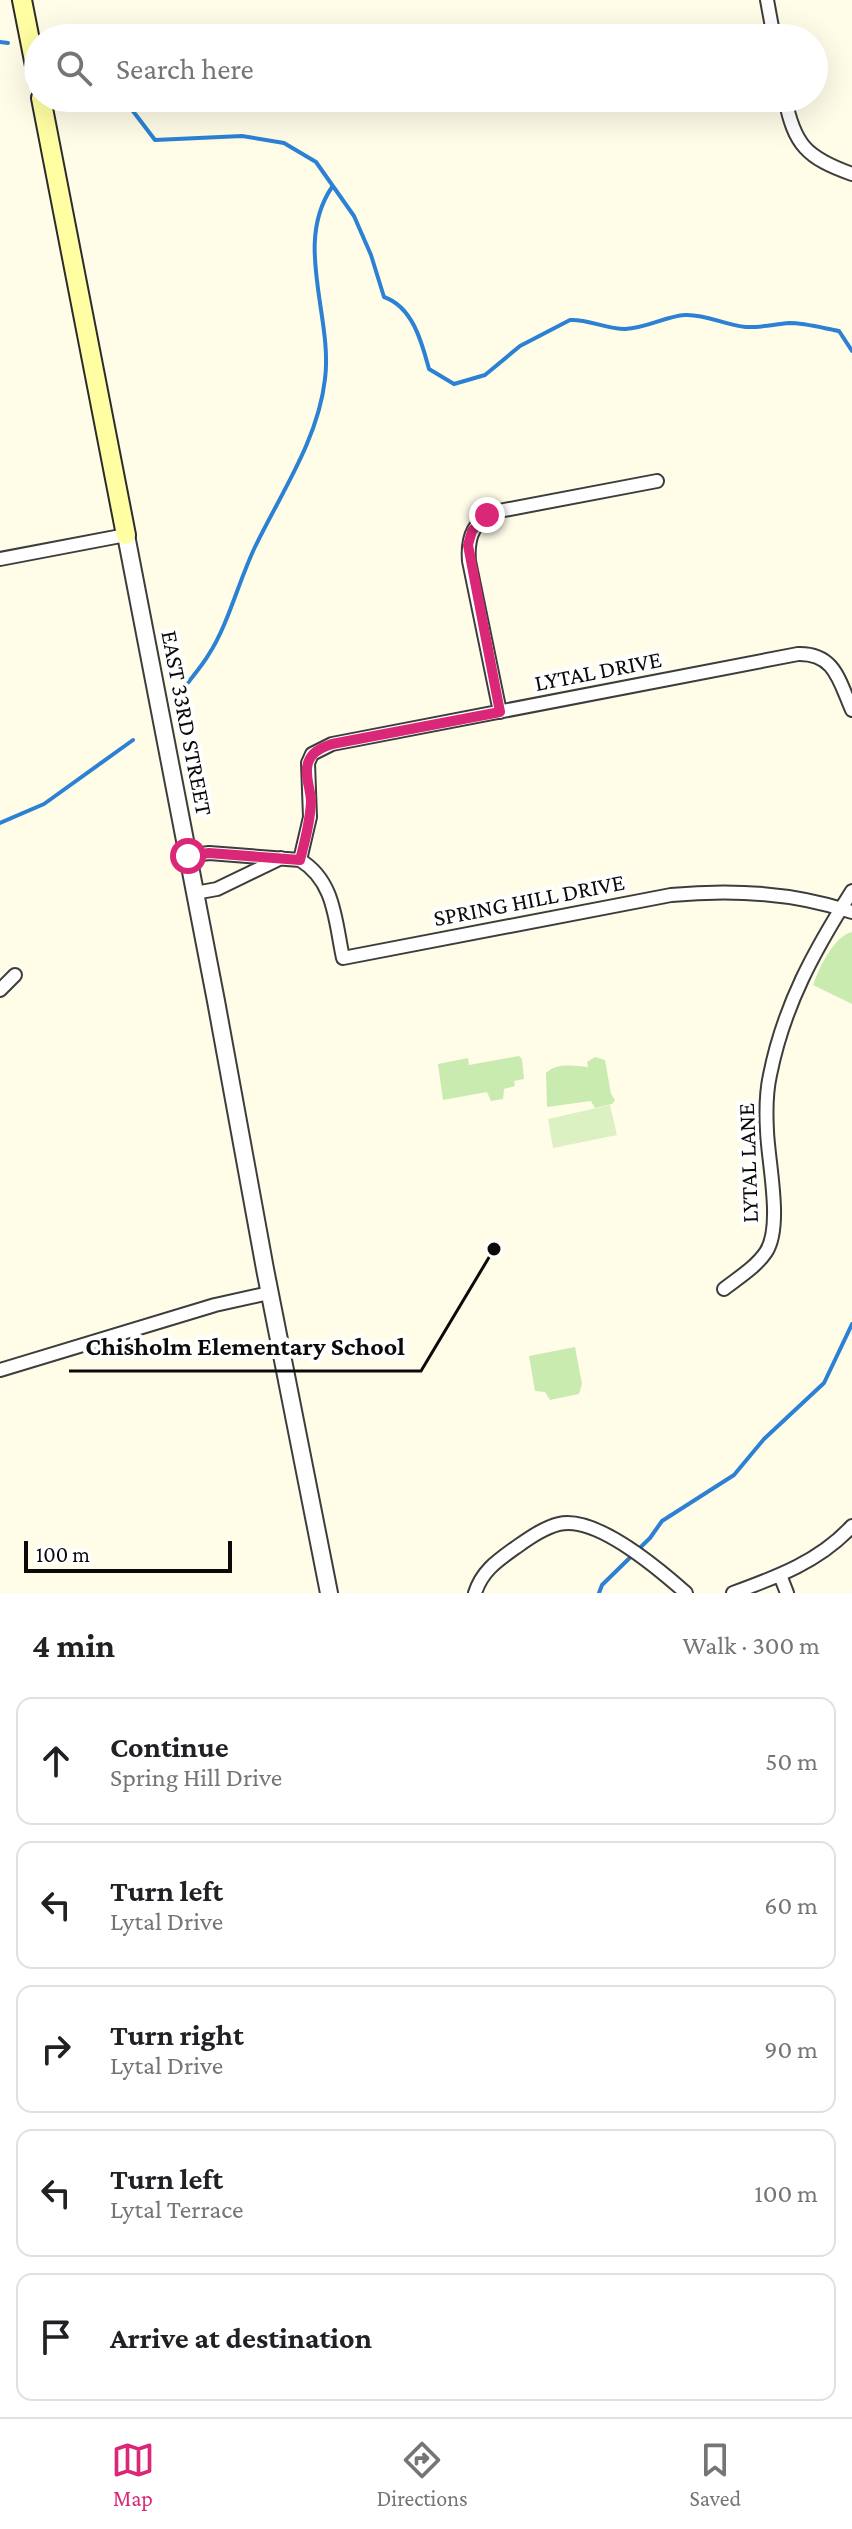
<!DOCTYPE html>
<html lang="en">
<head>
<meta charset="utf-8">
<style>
  :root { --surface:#fff; --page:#f2f2f2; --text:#202124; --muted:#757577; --line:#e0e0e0; --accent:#db2777 }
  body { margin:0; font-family:"Crimson Pro",serif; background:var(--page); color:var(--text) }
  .scale { position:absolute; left:24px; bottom:20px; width:208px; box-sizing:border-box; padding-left:8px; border:4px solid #0a0a0a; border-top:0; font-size:22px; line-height:28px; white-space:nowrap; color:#0a0a0a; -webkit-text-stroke:6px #fff; paint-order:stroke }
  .stop { position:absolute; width:24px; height:24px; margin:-18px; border:6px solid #db2777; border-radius:50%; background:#fff }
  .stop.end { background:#db2777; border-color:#fff; box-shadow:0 2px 8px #0008 }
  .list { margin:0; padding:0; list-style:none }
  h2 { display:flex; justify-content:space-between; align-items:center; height:104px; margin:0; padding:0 32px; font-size:34px }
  h2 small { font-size:26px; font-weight:400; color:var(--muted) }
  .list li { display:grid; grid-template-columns:52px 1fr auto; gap:24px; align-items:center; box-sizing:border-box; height:128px; margin:0 16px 16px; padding:0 16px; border:2px solid var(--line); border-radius:16px }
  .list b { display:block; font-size:30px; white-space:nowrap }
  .list p { margin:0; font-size:26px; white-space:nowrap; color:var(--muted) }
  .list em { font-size:26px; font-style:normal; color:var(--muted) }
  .icon { flex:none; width:44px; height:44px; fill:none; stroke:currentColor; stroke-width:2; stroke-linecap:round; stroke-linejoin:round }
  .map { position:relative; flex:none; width:852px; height:1593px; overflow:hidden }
  .search { position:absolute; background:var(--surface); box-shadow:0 8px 32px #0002; left:24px; right:24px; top:24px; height:88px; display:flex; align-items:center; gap:20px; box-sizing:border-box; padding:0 28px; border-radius:44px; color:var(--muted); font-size:30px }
  .sheet { height:824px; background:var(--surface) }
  nav { display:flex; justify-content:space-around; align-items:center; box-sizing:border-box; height:112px; border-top:2px solid var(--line); background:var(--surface); font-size:22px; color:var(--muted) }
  nav a { display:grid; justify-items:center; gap:4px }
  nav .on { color:var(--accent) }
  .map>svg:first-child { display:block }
  .green { fill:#c9ebb0 }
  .pitch { fill:#dcf1c2 }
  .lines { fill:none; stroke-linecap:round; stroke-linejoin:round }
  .stream { stroke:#2c81d4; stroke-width:4 }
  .minor-casing { stroke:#3d3d3d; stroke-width:16 }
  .tertiary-casing { stroke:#3d3d3d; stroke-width:20 }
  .secondary-casing { stroke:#2c2c2c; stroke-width:22 }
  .minor { stroke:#fff; stroke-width:12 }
  .tertiary { stroke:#fff; stroke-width:16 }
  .secondary { stroke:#fffea3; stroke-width:18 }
  .route { stroke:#db2777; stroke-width:10 }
  .labels { text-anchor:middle; stroke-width:8; stroke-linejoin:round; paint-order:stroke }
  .street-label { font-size:24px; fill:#0a0a0a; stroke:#fff }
  .leader { fill:none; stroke:#0a0a0a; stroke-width:3 }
  .callout-dot { fill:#0a0a0a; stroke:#fff; stroke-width:3 }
  .callout-label { font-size:26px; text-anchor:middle; font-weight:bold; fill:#0a0a0a; stroke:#fff; stroke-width:8; stroke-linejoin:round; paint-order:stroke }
</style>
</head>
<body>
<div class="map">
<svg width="852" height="1593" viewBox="0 0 852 1593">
  <rect width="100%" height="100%" fill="#fffde8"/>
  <path class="green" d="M852,932V1004L813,985C819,968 834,936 852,932Z
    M519,1056L522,1059L524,1079L514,1081L515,1086L504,1089L503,1099L491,1101L487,1092L443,1100L438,1064L468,1058L469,1065Z
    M595,1057L605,1060L611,1094L615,1100L612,1104L595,1108L591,1101L547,1107L546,1073C557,1062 575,1066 588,1067L587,1062Z
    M575,1347L582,1384L579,1394L550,1400L545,1392L535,1391L529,1356Z"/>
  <path class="pitch" d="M610,1105L617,1135L553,1148L548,1119Z"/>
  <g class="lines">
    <path class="stream" d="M0,42L8,43
      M123,98L155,140L242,136L284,143L316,162L354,216L371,255L384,297C413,307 422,343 429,369L454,384L485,375L520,346L570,320C588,319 606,329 625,329C648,328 666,316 685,315C706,314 725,325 746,327C760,328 775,324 789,323C805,323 823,328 839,331L852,351
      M183,689C192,677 202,666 209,654C228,625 239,580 255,547C281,493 318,440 325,379C333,317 293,244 332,187
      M0,823L44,804L133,740
      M599,1593L602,1585L650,1538L662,1521L734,1475L764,1439L824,1383L852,1324"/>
    <g class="minor-casing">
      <path id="minor" d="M767,0L774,38
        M785,98C794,145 807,158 852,174
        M0,559L126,535
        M500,712L469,561C467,536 474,519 499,511L657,481
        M188,856L209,853L300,860C335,881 335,921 343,958L671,895C733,889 792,892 852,912
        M300,860L310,817L308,763L312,754L332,744L798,654C835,653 839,681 852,710
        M195,893L217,889L281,858
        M0,990L15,975
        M724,1289C738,1278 756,1267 766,1252C783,1226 768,1162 767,1131C766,1113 766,1093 770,1075C784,1005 814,951 852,891
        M0,1370L215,1305L269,1293
        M780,1575L787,1593
        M475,1593C482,1571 497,1561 515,1548C528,1539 543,1528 559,1524C596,1515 659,1569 686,1593
        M733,1593C777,1577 820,1561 852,1526"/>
    </g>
    <g class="tertiary-casing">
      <path id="tertiary" d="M126,535L216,1001L265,1269L329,1593"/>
    </g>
    <g class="secondary-casing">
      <path id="secondary" d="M22,0L38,81
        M41,98L126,535"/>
    </g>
    <use href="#minor" class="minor"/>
    <use href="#tertiary" class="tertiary"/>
    <use href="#secondary" class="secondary"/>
  </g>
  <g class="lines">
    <path class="route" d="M188,856L209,853L300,860C305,841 310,822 311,802C311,789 304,776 308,763C312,751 322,748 332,744L500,712L468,545L472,531L487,515"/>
  </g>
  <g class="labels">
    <g class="street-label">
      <text transform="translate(598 671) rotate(-11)" y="8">LYTAL DRIVE</text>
      <text transform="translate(187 723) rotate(79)" y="8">EAST 33RD STREET</text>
      <text transform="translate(529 900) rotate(-11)" y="8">SPRING HILL DRIVE</text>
      <text transform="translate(748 1163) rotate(-92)" y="8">LYTAL LANE</text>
    </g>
  </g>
  <path class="leader" d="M494 1249L421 1371H69"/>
  <circle class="callout-dot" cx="494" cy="1249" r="8"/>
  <g class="callout-label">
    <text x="245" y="1355">Chisholm Elementary School</text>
  </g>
</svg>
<div class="scale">100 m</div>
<div class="stop" style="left:188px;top:856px"></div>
<div class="stop end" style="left:487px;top:515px"></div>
<div class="search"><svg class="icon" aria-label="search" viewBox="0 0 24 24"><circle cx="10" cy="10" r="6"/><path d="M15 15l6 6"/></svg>Search here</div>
</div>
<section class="sheet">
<h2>4 min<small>Walk · 300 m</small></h2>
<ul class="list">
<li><svg class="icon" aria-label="ahead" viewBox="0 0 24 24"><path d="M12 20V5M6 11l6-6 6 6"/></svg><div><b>Continue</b><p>Spring Hill Drive</p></div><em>50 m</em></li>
<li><svg class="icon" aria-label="left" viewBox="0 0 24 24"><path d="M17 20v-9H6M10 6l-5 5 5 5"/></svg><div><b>Turn left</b><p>Lytal Drive</p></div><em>60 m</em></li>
<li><svg class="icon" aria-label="right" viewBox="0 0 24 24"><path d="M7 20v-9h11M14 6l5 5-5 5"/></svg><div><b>Turn right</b><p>Lytal Drive</p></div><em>90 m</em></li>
<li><svg class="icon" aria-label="left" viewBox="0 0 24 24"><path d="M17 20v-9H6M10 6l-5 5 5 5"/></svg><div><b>Turn left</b><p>Lytal Terrace</p></div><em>100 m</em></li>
<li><svg class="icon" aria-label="arrive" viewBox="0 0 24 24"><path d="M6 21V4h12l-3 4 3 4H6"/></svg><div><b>Arrive at destination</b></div></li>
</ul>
</section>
<nav>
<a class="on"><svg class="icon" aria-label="map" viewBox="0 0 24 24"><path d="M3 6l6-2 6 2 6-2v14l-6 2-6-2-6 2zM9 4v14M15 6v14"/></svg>Map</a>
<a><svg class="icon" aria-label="directions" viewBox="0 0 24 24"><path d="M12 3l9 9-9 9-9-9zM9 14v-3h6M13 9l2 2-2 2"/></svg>Directions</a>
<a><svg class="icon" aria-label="saved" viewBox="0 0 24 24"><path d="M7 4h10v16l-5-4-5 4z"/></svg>Saved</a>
</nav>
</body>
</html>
